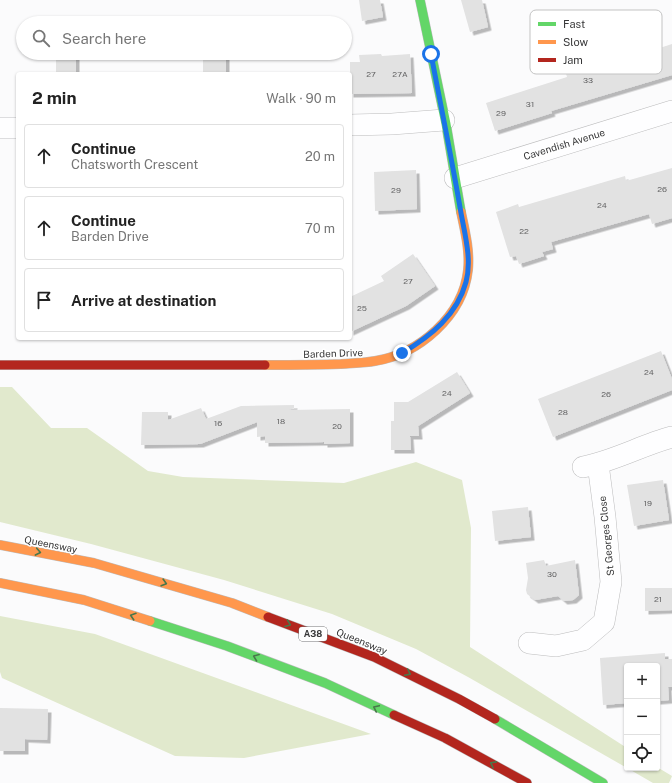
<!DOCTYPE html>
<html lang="en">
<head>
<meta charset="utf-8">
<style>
  :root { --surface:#fff; --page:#f2f2f2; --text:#222; --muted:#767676; --line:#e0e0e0 }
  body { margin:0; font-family:"Public Sans",sans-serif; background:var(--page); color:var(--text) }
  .controls { position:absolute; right:12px; bottom:12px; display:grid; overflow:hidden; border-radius:4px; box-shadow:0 1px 3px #0004 }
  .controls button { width:36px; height:36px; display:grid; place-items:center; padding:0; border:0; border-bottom:1px solid var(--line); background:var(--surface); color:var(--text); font:20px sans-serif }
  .stop { position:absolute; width:12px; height:12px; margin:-9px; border:3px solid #1a73e8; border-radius:50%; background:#fff }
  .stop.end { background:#1a73e8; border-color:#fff; box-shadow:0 1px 4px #0008 }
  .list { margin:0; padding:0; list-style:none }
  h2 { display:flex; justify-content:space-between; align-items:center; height:52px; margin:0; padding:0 16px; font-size:17px }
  h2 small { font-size:13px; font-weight:400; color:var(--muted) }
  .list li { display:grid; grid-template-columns:26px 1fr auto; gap:12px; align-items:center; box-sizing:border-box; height:64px; margin:0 8px 8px; padding:0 8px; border:1px solid var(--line); border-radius:4px }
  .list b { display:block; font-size:15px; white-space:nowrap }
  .list p { margin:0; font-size:13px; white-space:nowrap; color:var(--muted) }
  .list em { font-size:13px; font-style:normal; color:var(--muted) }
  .icon { flex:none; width:22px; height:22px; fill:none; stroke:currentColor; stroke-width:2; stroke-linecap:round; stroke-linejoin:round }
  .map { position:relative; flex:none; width:672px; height:783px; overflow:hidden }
  .search { position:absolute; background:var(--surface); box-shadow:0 1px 3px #0004; left:16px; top:16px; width:336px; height:44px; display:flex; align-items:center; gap:10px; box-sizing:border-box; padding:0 14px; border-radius:22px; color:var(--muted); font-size:15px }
  .panel { position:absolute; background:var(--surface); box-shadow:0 1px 3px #0004; left:16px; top:72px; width:336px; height:268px; border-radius:4px }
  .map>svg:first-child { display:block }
  .green { fill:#e1e9cd }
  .building { fill:#e2e2e2; filter:url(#shadow) }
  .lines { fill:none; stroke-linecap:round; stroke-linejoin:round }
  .street-casing { stroke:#bdbdbe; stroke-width:22 }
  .fast-casing { stroke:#bdbdbe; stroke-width:10 }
  .slow-casing { stroke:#bdbdbe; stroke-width:10 }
  .jam-casing { stroke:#bdbdbe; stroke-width:10 }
  .street { stroke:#fefeff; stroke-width:21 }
  .fast { stroke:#63d668; stroke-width:9 }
  .slow { stroke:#ff974d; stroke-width:9 }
  .jam { stroke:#b3261e; stroke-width:9 }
  .oneway { stroke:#49774b }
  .route { stroke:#1a73e8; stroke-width:5 }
  .labels { text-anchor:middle; stroke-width:3; stroke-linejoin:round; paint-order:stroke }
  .number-label { font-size:8px; fill:#646465 }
  .shield { fill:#fff; stroke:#737374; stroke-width:1 }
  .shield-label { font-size:9px; font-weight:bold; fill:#373738 }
  .street-label { font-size:10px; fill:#373738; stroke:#fff }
  .key { fill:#fff; stroke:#c3c3c3; stroke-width:1 }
  .key-label { font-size:11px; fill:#373738 }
</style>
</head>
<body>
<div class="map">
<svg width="672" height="783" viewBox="0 0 672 783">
  <defs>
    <filter id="shadow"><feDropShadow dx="3.5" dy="3.5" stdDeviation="0" flood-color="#0004"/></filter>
  </defs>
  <rect width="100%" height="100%" fill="#fbfbfc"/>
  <path class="green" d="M0,387H12L51,428H87L148,471L183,477L344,483L416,462L462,480L471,528L470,647L627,748V768L468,677L416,649L332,614L224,580L91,544L0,522Z
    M0,616L95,634L371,734L244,758L175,756L2,678L0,672Z
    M657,767L672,776L669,783H653L627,768H657Z"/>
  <path class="building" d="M359,0H380L383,17L362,21Z
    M461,0H482L488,27L470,32Z
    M672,44V75L551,111L552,113L495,131L486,103L567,77L564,67L602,56L605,66Z
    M56,53H76V74H56Z
    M203,53H226V74H203Z
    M381,54L382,56L410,54L412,93L350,94V62H360L359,55Z
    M672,168V218L652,224L649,214L551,242L553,249L542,252L544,256L519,264L516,256L510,257L496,212L518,204L519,207L625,176L626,181Z
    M416,170L417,209L375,211L374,172Z
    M413,254L435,286L406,306L350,332V297L384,281L381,276Z
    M661,351L672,379V390L553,437L538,399Z
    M457,372L470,393L418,426L419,436H410L411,450H391V421H394V402H408Z
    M294,405V408L289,410L350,409V443L324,444V442L265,443V436L257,437V422L200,444L141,445L142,412H168V420L201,408L206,419L241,406Z
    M663,480L669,520L634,526L627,485Z
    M528,507L531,537L495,541L492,511Z
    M544,560L546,566L575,560L579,595L573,600L564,601L558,596L535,600L527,594L526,590L528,578L526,563Z
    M645,588H672V610L645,611Z
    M665,653V659H672V687H668L669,700L657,701V666H627V703L603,705L600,658Z
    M0,708L48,709L47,740L25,739V751H0Z"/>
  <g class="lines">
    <g class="street-casing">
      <path id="street" d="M350,125L392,124L444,120
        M0,128H18
        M455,178L672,111
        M583,467C614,461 642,445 672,437
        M529,643L556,646L583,640L604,622L611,582L605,517L598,464"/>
    </g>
    <g class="fast-casing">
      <path id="fast" d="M420,0L446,124L461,212
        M150,621L227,646L325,683L394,715
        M495,719L603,783"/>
    </g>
    <g class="slow-casing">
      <path id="slow" d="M265,365C291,365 316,365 341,364C352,363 364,363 375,361C419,354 463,316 468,270C470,251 465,231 461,212
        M0,545L94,563L232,603L268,617
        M0,583L84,600L150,621"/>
    </g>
    <g class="jam-casing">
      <path id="jam" d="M0,365H265
        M268,617L374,657L459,699L495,719
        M394,715L445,738L527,783"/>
    </g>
    <use href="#street" class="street"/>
    <use href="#fast" class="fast"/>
    <use href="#slow" class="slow"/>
    <use href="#jam" class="jam"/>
  </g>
  <defs><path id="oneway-chevron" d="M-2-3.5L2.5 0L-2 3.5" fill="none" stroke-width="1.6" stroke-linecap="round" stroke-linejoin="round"/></defs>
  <g class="oneway">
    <use href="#oneway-chevron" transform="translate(38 552) rotate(11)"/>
    <use href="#oneway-chevron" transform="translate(164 583) rotate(16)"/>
    <use href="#oneway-chevron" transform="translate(133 616) rotate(-162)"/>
    <use href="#oneway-chevron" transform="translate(288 624) rotate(21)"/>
    <use href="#oneway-chevron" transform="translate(256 657) rotate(-159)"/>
    <use href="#oneway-chevron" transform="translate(408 673) rotate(26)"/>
    <use href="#oneway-chevron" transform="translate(376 708) rotate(-155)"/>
    <use href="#oneway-chevron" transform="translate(493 764) rotate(-152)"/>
  </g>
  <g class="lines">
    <path class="route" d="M402,353C431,336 457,315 466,282C472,260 465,235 461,213C452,160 441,107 431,54"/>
  </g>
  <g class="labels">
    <g class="number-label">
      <text x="371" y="77">27</text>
      <text x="400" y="77">27A</text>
      <text x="588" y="83">33</text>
      <text x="530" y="107">31</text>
      <text x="501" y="116">29</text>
      <text x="662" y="192">26</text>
      <text x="396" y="193">29</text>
      <text x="602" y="208">24</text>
      <text x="524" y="234">22</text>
      <text x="408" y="284">27</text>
      <text x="362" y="311">25</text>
      <text x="649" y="375">24</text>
      <text x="447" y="396">24</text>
      <text x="606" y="397">26</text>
      <text x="563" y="415">28</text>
      <text x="281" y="424">18</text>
      <text x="218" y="426">16</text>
      <text x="337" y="429">20</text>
      <text x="648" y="506">19</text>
      <text x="552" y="577">30</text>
      <text x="658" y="602">21</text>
    </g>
    <rect class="shield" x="299" y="627" width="28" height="14" rx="3"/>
    <g class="shield-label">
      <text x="313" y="637">A38</text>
    </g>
    <g class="street-label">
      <text transform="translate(564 144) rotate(-17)" y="4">Cavendish Avenue</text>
      <text transform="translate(333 353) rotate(-2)" y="4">Barden Drive</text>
      <text transform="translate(606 536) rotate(-96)" y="4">St Georges Close</text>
      <text transform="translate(51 544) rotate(11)" y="4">Queensway</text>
      <text transform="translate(362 641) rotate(22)" y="4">Queensway</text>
    </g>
  </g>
  <rect x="530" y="10" width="132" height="64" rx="6" class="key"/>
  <rect x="538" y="22" width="18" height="4" fill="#63d668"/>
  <rect x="538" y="40" width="18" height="4" fill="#ff974d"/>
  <rect x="538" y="58" width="18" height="4" fill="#b3261e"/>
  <g class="key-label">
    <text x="563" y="28">Fast</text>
    <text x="563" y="46">Slow</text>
    <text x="563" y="64">Jam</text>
  </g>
</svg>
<div class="controls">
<button>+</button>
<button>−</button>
<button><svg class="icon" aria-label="locate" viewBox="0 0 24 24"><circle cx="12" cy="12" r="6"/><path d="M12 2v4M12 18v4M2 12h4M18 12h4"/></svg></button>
</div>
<div class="stop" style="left:431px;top:54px"></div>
<div class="stop end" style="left:402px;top:353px"></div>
<div class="search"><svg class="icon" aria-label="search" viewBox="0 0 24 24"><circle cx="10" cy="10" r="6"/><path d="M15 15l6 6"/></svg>Search here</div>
<section class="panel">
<h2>2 min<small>Walk · 90 m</small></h2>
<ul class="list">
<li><svg class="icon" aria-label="ahead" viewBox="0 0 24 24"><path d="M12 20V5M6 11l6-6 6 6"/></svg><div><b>Continue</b><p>Chatsworth Crescent</p></div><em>20 m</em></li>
<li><svg class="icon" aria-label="ahead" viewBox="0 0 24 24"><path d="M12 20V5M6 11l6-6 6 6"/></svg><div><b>Continue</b><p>Barden Drive</p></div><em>70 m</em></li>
<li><svg class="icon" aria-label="arrive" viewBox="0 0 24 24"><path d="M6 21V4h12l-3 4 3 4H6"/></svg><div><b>Arrive at destination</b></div></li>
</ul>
</section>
</div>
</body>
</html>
